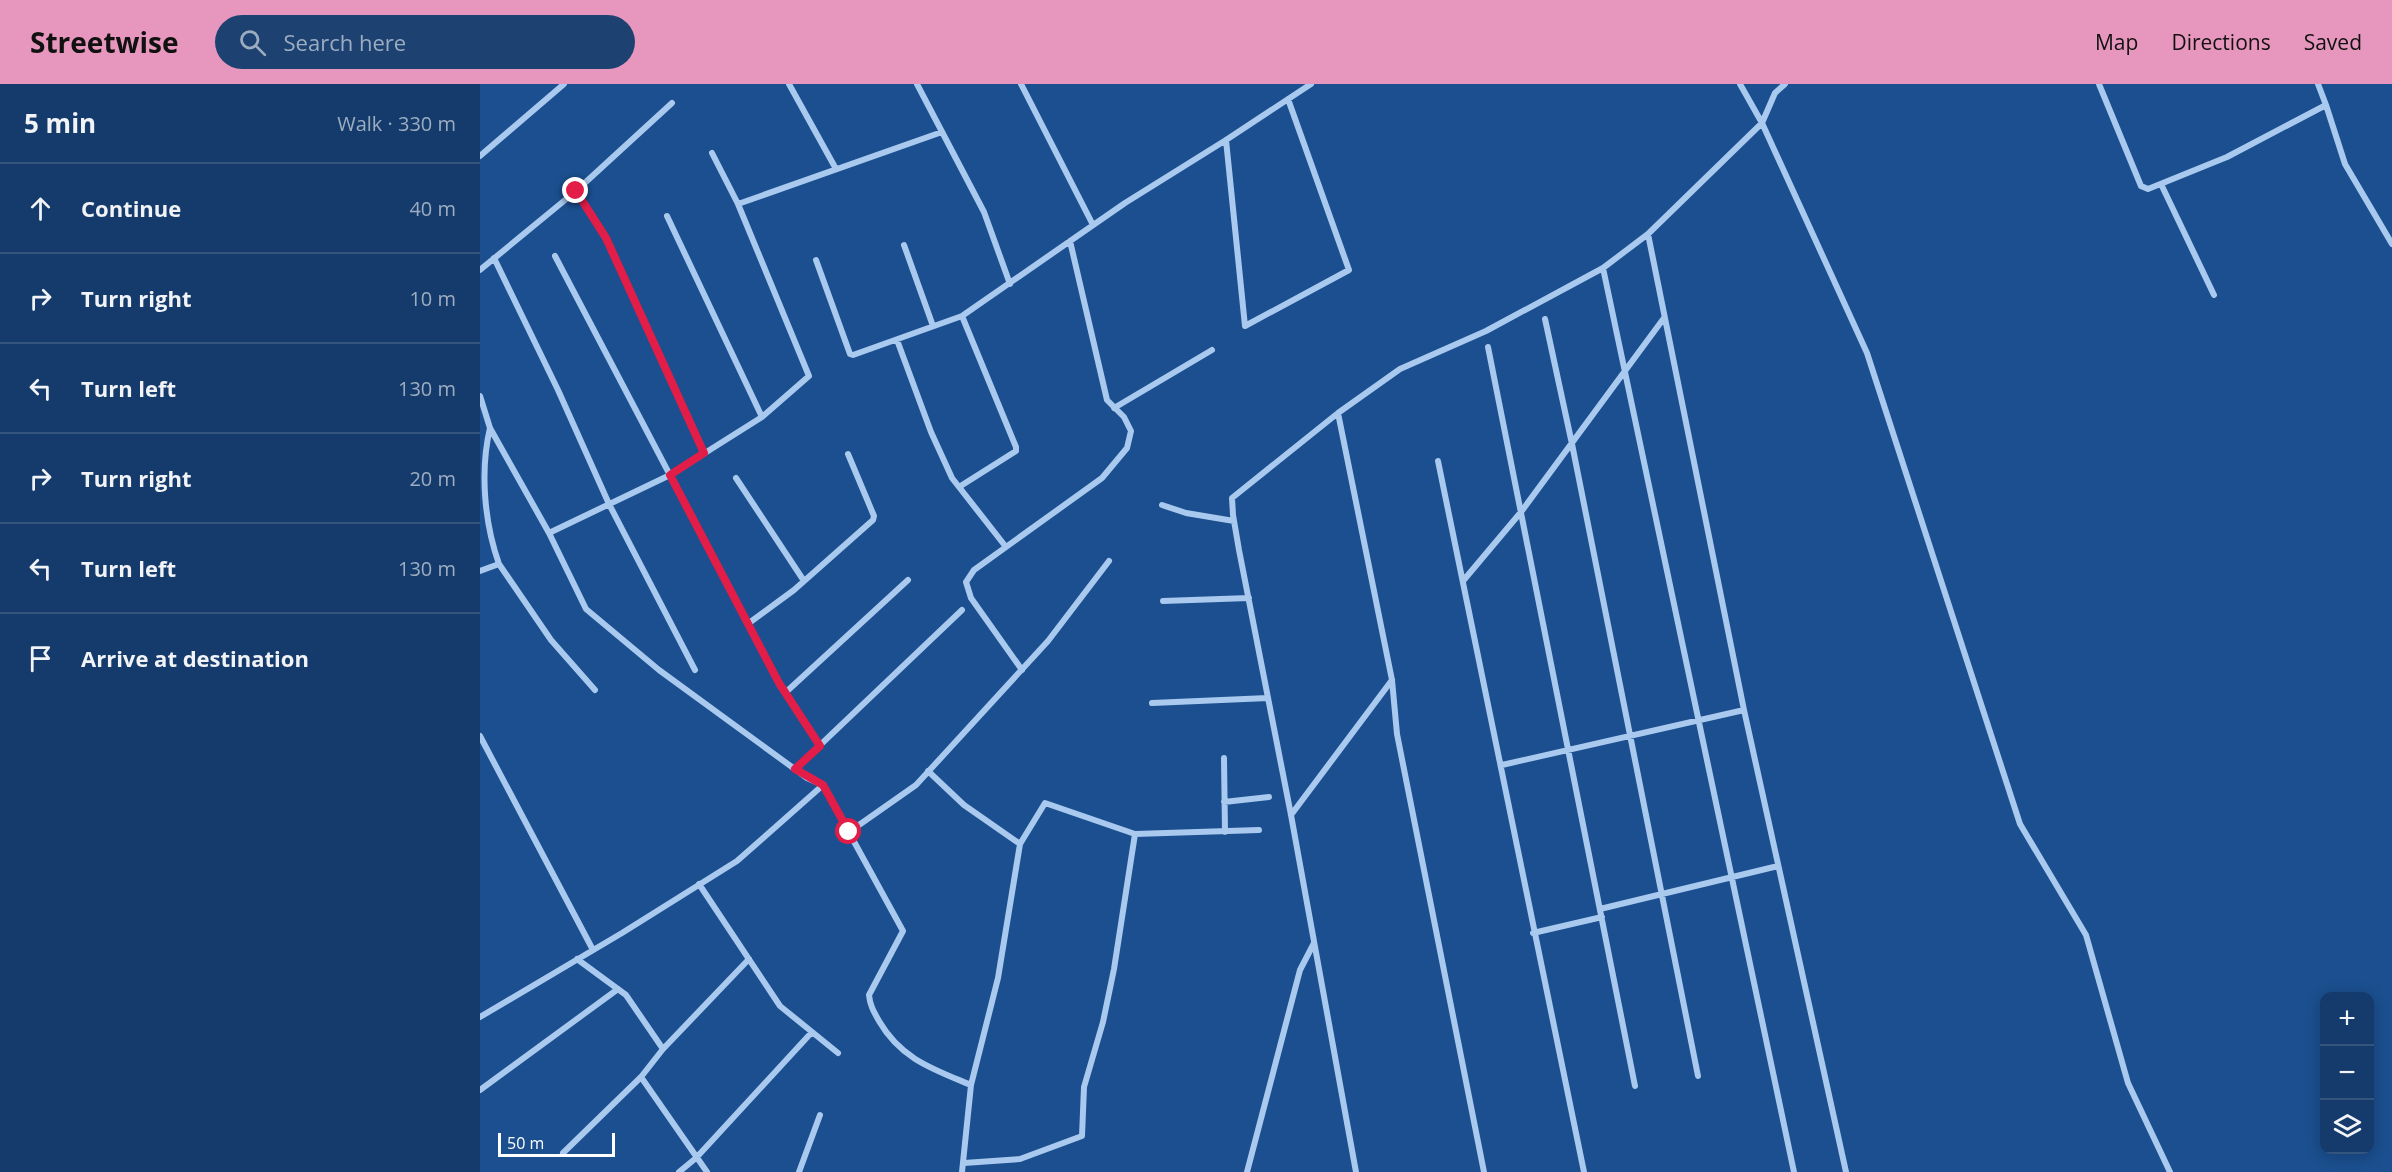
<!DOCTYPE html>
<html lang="en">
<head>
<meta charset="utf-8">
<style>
  :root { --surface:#143b6b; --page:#1d4271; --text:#f1f3f6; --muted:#9dadc1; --line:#33557e; --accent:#e797bd }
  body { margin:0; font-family:"Open Sans",sans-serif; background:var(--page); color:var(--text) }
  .controls { position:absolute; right:18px; bottom:18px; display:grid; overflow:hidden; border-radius:12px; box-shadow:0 3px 15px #0003 }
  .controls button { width:54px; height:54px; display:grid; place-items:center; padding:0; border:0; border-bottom:2px solid var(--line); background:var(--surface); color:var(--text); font:30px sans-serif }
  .scale { position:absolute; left:18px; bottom:15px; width:117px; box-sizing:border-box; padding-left:6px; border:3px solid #fff; border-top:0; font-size:16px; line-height:21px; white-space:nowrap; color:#fff; -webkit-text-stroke:4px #1b4f8f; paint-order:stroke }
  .stop { position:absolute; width:18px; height:18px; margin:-14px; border:4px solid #e11d48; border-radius:50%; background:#fff }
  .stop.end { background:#e11d48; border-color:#fff; box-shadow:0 2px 6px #0008 }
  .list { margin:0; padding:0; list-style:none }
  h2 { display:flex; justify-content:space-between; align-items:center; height:78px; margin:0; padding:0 24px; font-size:26px }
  h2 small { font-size:20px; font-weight:400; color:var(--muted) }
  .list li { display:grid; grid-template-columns:39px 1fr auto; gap:18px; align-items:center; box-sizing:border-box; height:90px; padding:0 24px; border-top:2px solid var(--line) }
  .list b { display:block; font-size:22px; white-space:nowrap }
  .list em { font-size:20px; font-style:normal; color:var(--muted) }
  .icon { flex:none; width:33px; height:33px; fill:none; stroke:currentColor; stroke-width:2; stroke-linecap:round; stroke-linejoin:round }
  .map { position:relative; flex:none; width:1912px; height:1088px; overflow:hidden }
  header { display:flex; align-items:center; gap:36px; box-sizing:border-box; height:84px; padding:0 30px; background:var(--accent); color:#111 }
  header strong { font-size:28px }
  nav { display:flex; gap:33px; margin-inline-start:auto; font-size:21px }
  .search { width:420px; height:54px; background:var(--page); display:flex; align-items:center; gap:15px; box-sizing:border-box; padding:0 21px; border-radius:33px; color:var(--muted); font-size:22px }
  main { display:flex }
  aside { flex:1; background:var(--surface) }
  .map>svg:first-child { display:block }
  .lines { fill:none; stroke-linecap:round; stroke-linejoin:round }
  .street { stroke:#a9c9ee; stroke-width:6 }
  .route { stroke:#e11d48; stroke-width:8 }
</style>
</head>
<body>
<header>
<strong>Streetwise</strong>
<div class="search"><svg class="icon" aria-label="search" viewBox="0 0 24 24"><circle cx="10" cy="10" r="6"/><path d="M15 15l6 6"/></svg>Search here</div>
<nav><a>Map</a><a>Directions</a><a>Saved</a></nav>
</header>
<main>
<aside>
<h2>5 min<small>Walk · 330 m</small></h2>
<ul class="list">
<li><svg class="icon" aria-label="ahead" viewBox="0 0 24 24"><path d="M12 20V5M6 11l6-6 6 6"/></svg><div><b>Continue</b></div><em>40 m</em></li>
<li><svg class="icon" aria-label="right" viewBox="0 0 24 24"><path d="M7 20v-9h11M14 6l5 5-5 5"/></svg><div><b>Turn right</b></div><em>10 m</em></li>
<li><svg class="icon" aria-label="left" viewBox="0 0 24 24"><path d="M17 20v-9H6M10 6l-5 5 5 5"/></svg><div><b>Turn left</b></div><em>130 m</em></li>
<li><svg class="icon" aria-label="right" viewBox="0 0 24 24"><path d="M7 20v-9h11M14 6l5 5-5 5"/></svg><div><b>Turn right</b></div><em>20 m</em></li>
<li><svg class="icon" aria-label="left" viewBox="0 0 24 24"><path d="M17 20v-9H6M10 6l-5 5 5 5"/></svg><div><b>Turn left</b></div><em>130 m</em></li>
<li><svg class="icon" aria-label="arrive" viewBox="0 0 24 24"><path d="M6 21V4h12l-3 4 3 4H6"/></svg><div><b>Arrive at destination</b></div></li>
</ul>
</aside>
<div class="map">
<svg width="1912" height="1088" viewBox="0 0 1912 1088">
  <rect width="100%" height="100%" fill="#1b4f8f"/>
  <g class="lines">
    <path class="street" d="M309,0L356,85
      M437,0L504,128L530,200
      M541,0L613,141
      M1260,0L1282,39L1387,269L1540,740L1606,851L1648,999L1690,1088
      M1619,0L1661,102L1668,105L1747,73L1846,21L1838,0
      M1846,21L1865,80L1912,160
      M746,56L765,242L869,186L808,15
      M0,72L84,0
      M1681,100L1734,211
      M96,107L126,154L224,369
      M258,120L462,48
      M187,132L282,333
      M1168,150L1264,626L1366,1088
      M424,161L453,242
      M75,172L299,599L340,662
      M14,174L78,306L129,420L215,586
      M336,176L370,270L373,271L482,232L645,119L746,56L831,0
      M1123,184L1314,1088
      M0,186L96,107L192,19
      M1065,235L1092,360L1218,992
      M417,256L451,348L472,394L526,463
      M1008,263L1155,1002
      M0,312L10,344L69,449L106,525L179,586L327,694L343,701L423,847L389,911C390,922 394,928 399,937C421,975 453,985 491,1001
      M634,324L732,266
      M858,329L912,596L917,650L1004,1088
      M10,344C0,386 4,438 19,480
      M958,377L1104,1088
      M256,394L324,497
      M479,403L536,367V363L482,232
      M682,421L706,429L754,437
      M69,449L190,391L282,333L329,292L258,120L232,69
      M0,487L19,480L71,556L115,606
      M983,497L1041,428L1184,234
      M683,517L769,514
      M269,539L314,506L393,436L394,432L368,370
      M542,586L491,514L486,498L494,486L622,394L647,364L651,347L644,333L627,316L590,157
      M305,609L428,496
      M672,619L788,614
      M0,652L113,866
      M744,674L745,748
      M1022,681L1264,626
      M315,685L482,526
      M448,687L484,721L540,760
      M744,718L789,713
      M811,731L912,596
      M369,748L436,701L568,557L629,477
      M219,800L300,922L358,969
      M1120,825L1298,782
      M1053,849L1122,833
      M97,875L146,911L183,965
      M0,933L142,849L257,777L343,701
      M161,993L227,1088
      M0,1006L138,905
      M83,1069L161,993L183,965L269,875
      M484,1079L540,1075L602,1052L604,1003L623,938L634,885L655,750
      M199,1088L216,1074L332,948
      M319,1088L340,1031
      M482,1088L491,1001L518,894L540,760L565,719L655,750L779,746
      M767,1088L820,886L834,859
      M876,1088L811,731L759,466L753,431L752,414L858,329L920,285L1006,247L1123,184L1168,150L1282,39L1295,9L1305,0"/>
  </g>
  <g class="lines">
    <path class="route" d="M96,107L126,154L224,369L190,391L299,599L340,662L315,685L343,701L369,748"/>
  </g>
</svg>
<div class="controls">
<button>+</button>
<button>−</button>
<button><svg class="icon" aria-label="layers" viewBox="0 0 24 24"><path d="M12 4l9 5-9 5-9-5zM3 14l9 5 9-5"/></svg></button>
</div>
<div class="scale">50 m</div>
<div class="stop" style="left:369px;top:748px"></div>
<div class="stop end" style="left:96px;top:107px"></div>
</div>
</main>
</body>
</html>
